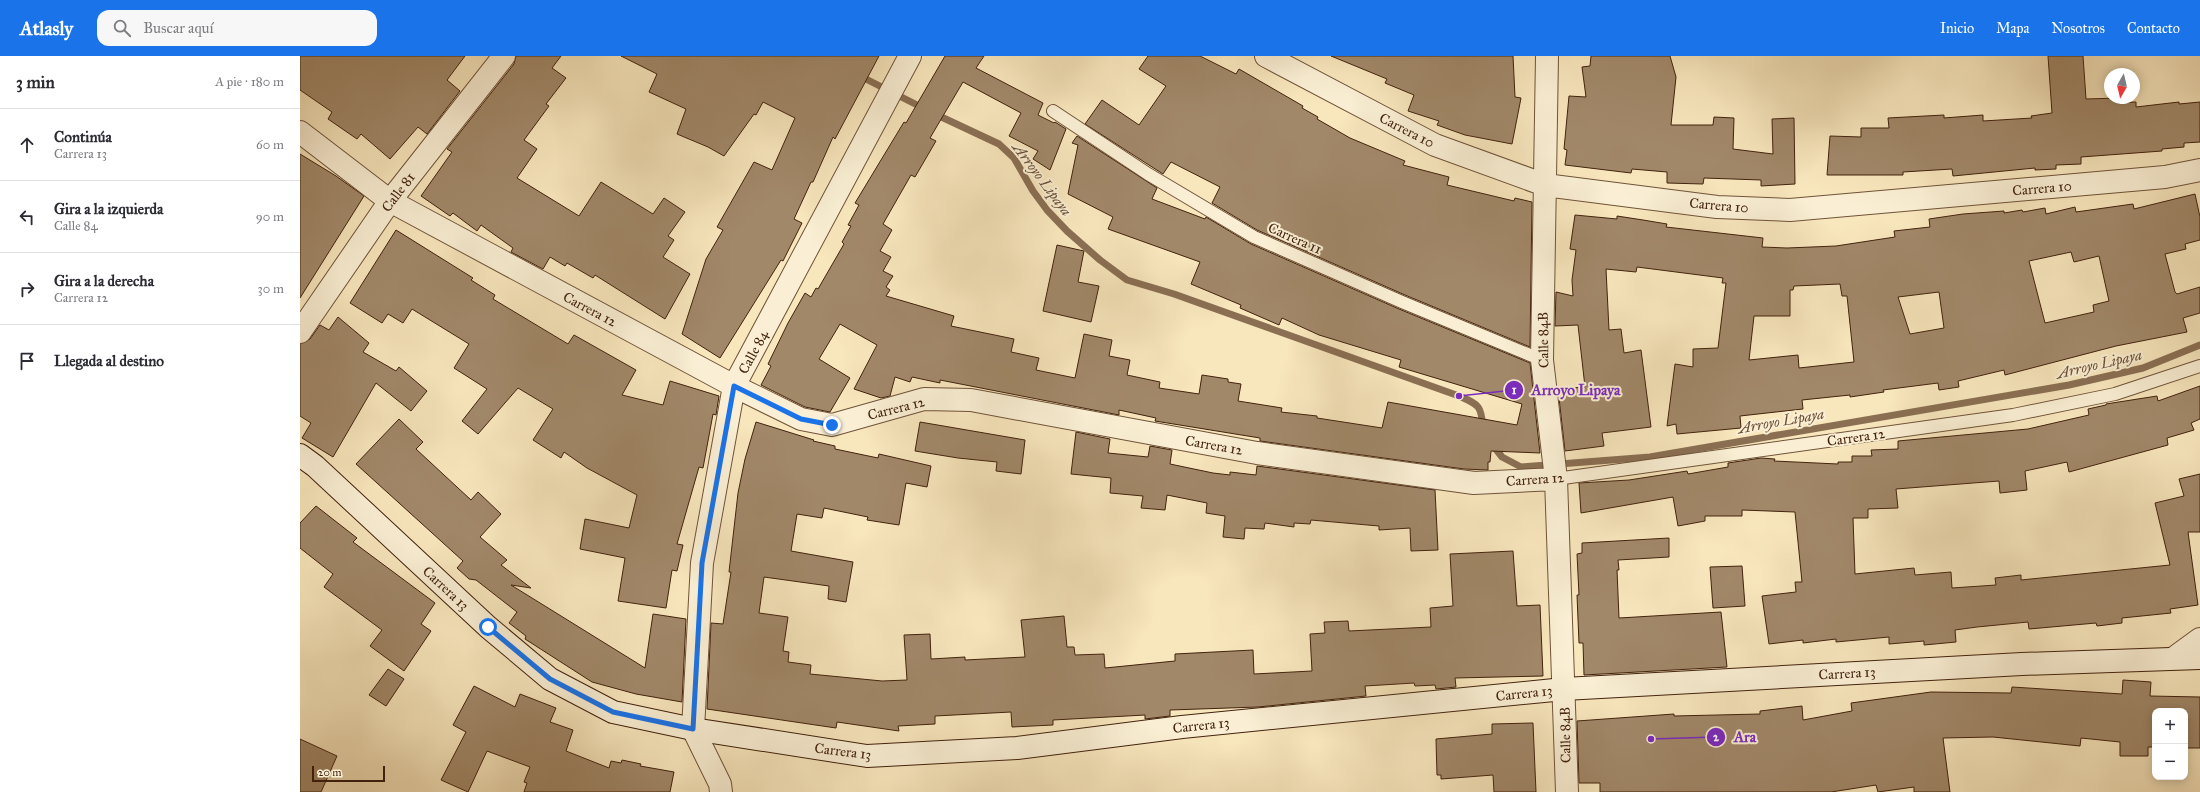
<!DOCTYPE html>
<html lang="es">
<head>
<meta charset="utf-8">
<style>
  :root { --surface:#fff; --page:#f7f7f7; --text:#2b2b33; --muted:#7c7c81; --line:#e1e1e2; --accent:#1a73e8 }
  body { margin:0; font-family:"IM FELL Great Primer",serif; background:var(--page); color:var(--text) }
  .controls { position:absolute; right:12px; bottom:12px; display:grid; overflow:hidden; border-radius:8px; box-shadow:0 2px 10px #0003 }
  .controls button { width:36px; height:36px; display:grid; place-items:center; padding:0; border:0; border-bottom:1px solid var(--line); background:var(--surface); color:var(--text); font:20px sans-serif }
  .compass { position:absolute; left:1804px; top:12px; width:36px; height:36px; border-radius:50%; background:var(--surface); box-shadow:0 2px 10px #0003; rotate:188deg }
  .scale { position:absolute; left:12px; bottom:10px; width:73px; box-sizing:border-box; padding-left:4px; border:2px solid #42220d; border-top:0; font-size:11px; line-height:14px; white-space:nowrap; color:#42220d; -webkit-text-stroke:3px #faefd4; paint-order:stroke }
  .stop { position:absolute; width:12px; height:12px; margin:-9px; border:3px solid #1a73e8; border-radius:50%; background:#fff }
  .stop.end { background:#1a73e8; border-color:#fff; box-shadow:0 1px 4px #0008 }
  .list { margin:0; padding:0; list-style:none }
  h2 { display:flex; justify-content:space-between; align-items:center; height:52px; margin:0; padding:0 16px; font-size:17px }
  h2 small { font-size:13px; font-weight:400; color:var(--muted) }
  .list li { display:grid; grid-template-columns:26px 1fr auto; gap:12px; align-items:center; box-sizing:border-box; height:72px; padding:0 16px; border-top:1px solid var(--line) }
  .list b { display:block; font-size:15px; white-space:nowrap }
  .list p { margin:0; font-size:13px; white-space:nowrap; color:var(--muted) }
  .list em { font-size:13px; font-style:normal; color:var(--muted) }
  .icon { flex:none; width:22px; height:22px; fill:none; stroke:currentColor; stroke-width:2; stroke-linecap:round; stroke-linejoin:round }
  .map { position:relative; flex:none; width:1900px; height:736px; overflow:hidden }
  header { display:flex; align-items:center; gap:24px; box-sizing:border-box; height:56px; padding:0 20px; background:var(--accent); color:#fff }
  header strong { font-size:19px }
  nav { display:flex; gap:22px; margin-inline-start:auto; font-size:14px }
  .search { width:280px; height:36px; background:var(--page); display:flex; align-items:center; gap:10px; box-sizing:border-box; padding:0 14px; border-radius:12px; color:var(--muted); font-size:15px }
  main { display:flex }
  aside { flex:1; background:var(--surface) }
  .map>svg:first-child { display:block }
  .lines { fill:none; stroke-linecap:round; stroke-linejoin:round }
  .stream { stroke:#8a6f53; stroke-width:7 }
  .building { fill:#a18869; stroke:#42220d; fill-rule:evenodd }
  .lane-casing { stroke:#705339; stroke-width:14 }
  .street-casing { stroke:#705339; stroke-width:24 }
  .secondary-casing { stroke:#42220d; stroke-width:24 }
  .lane { stroke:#faefd4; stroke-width:12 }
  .street { stroke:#faefd4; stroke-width:22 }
  .secondary { stroke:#faefd4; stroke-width:22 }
  .route { stroke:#1a73e8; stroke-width:5 }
  .labels { text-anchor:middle; stroke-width:4; stroke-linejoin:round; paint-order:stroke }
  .street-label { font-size:14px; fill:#42220d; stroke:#faefd4 }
  .water-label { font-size:15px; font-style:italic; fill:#6c4f36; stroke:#faefd4 }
  .leader { fill:none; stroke:#7b2cbf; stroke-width:1.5 }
  .callout-dot { fill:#7b2cbf; stroke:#faefd4; stroke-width:1.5 }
  .mark-label { font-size:12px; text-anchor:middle; font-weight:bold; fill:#fff }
  .callout-label { font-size:15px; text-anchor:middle; font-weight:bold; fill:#7b2cbf; stroke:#faefd4; stroke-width:4; stroke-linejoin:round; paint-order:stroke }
</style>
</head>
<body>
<header>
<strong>Atlasly</strong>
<div class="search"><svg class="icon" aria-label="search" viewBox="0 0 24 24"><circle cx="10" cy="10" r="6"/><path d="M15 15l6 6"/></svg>Buscar aquí</div>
<nav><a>Inicio</a><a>Mapa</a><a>Nosotros</a><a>Contacto</a></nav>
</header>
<main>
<aside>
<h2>3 min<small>A pie · 180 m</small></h2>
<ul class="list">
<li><svg class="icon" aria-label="ahead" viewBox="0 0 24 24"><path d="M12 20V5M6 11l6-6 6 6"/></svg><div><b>Continúa</b><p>Carrera 13</p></div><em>60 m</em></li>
<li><svg class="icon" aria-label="left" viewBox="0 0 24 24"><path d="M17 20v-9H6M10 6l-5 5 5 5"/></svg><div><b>Gira a la izquierda</b><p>Calle 84</p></div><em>90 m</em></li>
<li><svg class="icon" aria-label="right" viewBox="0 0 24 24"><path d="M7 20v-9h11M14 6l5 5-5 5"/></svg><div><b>Gira a la derecha</b><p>Carrera 12</p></div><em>30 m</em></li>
<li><svg class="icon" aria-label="arrive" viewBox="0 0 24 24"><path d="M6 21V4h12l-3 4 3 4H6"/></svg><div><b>Llegada al destino</b></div></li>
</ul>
</aside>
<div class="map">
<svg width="1900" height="736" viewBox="0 0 1900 736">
  <rect width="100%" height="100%" fill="#f8e6bd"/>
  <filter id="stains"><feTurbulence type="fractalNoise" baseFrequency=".005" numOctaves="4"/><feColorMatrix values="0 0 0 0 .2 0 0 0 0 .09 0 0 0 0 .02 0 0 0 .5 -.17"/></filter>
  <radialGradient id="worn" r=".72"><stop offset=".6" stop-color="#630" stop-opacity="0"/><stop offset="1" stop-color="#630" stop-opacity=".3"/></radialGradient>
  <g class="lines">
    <path class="stream" d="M560,20L625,53
      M635,58L699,88L714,102L733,135L747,154L767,175L800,204L827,224L874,238L1159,340C1179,349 1181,349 1183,371
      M1192,388L1202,401L1221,411L1350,401L1769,329L1843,312L1900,289"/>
  </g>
  <path class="building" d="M0,0H165L147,24L160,35L127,78L118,71L90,103L61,78L57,83L28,63L32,56L0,34Z
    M216,0H261L252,12L266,22L246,48L249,50L224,84L237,93L217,122L279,160L301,126L353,158L364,142L385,156L368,180L374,184L363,201L390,218L365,263L295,219L293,222L267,207L265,210L250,201L243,213L211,196L213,192L181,169L177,175L153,157L150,160L121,140L152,96L147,93L214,8Z
    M321,0H579L535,83L533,81L513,126H511L494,163L502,167L483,205L481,204L420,302L382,278L406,203L423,174L417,171L454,106L472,114L495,62L463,46L456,59L454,58L424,100L408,91L377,78L386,53L349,36L357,18Z
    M645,0H684L676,12L743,47L738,59L754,67L755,66L766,73L750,114L733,103L738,95L709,80L721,57L663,26L630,82L636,85L615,121L611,119L583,168L592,174L580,195L591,201L583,215L593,220L586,231L590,234L586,240L654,260L651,270L714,283L711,296L739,302L736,314L775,322L784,278L812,284L809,300L830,304L827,319L860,326L859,332L899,338L902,319L928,323V326L941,328L938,345L982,352L981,356L1017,360V362L1082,372L1088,346L1217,369L1222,348L1099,311L1101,304L1019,279L982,262L979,269L940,252L941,249L891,228L900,206L808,173L813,161L768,138L778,89L772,87L777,80L857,132L852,143L905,163L906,161L951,188L1099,253L1230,307L1240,397L1191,395L1190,406H1188V414L1164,413L960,385V382L855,365L856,362L819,354V359L640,324V327L612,321L610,326L595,321L590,340L581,342L554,333L577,289L540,268L519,303L550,322L530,356L505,351L461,329L471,310L468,308L488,267L505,237L511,241L516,232L518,233L544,188L542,186L551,170L548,169L559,149L555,147L604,66L606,67Z
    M848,0H900L936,18L939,13L1003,50L1002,52L1018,61L1017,63L1050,82L1105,105L1103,109L1149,121L1147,129L1214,145L1215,142L1232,146L1230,291L1105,239L957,174L912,147L920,131L871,106L863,118L785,68L802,44L839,69L866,30L839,13Z
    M1031,0H1213L1215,41L1221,42L1212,88L1165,79L1137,69L1139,65L1108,55L1114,39L1085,27L1087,23Z
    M1291,0H1370L1376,21L1371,69H1413L1414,61L1434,62L1433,93L1473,98L1472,63L1494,62L1495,128L1461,130V124L1404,122L1403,128L1367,127V116L1332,113L1331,117L1265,109L1267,94L1264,93L1269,40L1286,41L1282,11L1290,10Z
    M1748,0H1783L1786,43L1819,42V47L1836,46V51L1879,46V48L1900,46V86L1884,87V91L1862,93V95L1781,101V108L1756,109V113L1735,114V112L1653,120L1652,113L1603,116V119H1527L1530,80L1561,81V72H1589L1588,62L1644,59V62L1683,59V65L1732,62L1731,60L1752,57Z
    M0,98L36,120L64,140L0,242Z
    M1895,138L1900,161V184L1885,188L1886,193L1865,198L1875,236L1877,238L1900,231V257L1883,262L1887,276L1816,290L1705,319L1704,314L1658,325L1659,331L1639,334L1638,327L1583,334L1584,336L1550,341V339L1502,344L1503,353L1440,360L1441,372L1377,378L1376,368L1367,370L1375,308L1393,311V293L1418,292L1426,227H1422L1423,222L1337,211L1336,216L1306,213L1309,274L1321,273L1324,297L1341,294L1351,371L1302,377L1304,390L1265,395L1258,333L1285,331L1278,269L1255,270L1256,236L1273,240L1272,224L1276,194L1270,193L1275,159L1317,163V160L1343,164L1367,168L1366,171L1463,182L1462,191L1487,192L1536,190L1595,181L1594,175L1630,171L1629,163L1663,158L1704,155V157L1722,154L1723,156L1745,152L1746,158L1775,151L1776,156L1833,148L1834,153ZM1771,196L1774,206L1799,200L1809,245L1793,249L1794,256L1745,267L1729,205ZM1540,228L1542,240H1547L1554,306L1499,312L1498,299L1449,304L1454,260H1490V234H1493L1494,230ZM1639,236L1644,272L1610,278L1598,241Z
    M96,174L173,222L171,224L195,239L193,243L268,288L274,279L336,314L322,339L363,349L370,325L419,340L416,359L413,358L403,412L399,411L377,488L383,489L377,515L372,514L366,552L318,545L325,502L280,493L285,463L329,472L337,439L287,412L264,396L261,402L233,384L253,353L218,332L178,378L162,365L187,333L154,312L169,288L112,253L103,267L88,258L82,267L50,247Z
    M757,189L784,195L778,226L799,230L791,266L743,255Z
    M38,261L69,287L63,296L96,315L99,311L127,335L111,355L76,327L33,401L2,382L11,367L0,360V288L10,283L20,269L29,274Z
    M1900,330V363L1891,367L1894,374L1867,382L1868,389L1769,416L1767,406L1725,415L1727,434L1700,437L1699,425L1596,433L1598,452L1568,453V462H1553L1555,518L1614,512L1615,519L1651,516L1652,532L1696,529L1695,522L1721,519V524L1870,509L1855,447L1884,440L1879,423L1900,418V476H1888L1898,549L1870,553L1871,557L1822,562V567L1797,570L1796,567L1729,573L1728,566L1677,571L1655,574L1656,586L1624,589V585L1589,588V581L1536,586V583L1503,587V584L1469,588L1462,540L1496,536L1495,526H1502L1495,456L1442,454V460H1405V465L1378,470L1373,441L1281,457L1279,427L1329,424L1387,415L1388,418L1428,411V407L1461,402L1475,403L1474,405L1538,408V406H1552V400H1572L1571,394L1598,393V385L1728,373L1789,359L1788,353L1806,349V348L1857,340L1858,345Z
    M99,363L123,386L116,393L171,444L178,436L201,458L180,481L207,504L201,509L231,532L211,529L345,612L353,558L386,563L382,646L336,638L292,626L225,583L226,580L209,567L217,556L176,524L169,523L157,512L163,505L56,408Z
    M456,366L514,384L513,385L535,390V393L578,402L579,398L631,410L627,431L606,427L599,469L567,464L568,461L524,452L522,462L497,458L491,495L553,506L546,546L528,543L529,530L464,521L459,557L488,561L483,595L489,596L488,606L511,609L510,618L582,625L607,624L604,579L630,578L631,603L665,601V604L725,601L721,564L764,560L767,591H774L775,599L804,598L805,612L875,605V598L953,594L954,618L1012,615L1010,578L1025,577L1024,566L1048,565L1049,575L1131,571L1130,552L1153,550L1150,498L1213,495L1217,550L1240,549L1243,620L1155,622L1156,631L1136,633L1135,629L1115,630L1114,627L1065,630L1066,640L958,651L870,654V660L845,663V659L753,664V669L712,671L711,656L635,660V668L598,670L599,675L537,666L536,672L407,653L411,567L423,568L431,516H429L438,437L445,403Z
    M620,366L725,384L721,418L696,415L697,406L658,402L615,395Z
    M776,376L810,383L808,397L848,401L850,390L872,394L870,408L913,417L930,419V416L956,419L957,410L1135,434L1138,494L1111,495L1110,472L1079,474V470L1011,464L1010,468L994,467V471L965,467L964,473L945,472L944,483L923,481L925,460L906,457L907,447L867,439L865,454L841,452L843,440L810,437L811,422L771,418Z
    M16,450L57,482L53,486L135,547L121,568L131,575L104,615L70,590L82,574L24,531L33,518L0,492V467Z
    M1369,482V501L1318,504L1319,514H1317L1319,562L1421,556L1427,611L1284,619L1283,587H1279L1277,539H1279L1277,498L1282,497V487Z
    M1442,510L1445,550L1413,552L1410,511Z
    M88,613L104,623L86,650L69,639Z
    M1823,624L1851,626L1850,640L1900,641V692H1885V655H1855V691H1848V700H1820V686L1781,682L1780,690L1693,681L1643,682L1650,736H1614V731L1578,736L1576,729L1531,736H1300V727H1279L1277,665L1374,658V660L1460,658V655L1502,650L1503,664L1552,655L1551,647L1631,636L1711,637L1712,631L1822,638Z
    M174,630L215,651L220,638L256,652L250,666L273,674L266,695L309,712L311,705L321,707L322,704L341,708L340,710L374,716L370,736H224L227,727L224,726L230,711L187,695L168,736L141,724L166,676L153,669Z
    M1233,667L1236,736H1194L1193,719L1141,723V719H1137L1136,683L1192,678V668Z
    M0,683L37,700L21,736H0Z"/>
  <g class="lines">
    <g class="lane-casing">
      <path id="lane" d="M753,55L848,118L954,181L1102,246L1242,304
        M1256,423L1713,359L1815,338L1900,310"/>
    </g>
    <g class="street-casing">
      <path id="street" d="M966,0L1135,89L1245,129L1417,151L1490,154L1865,121L1900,114
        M1247,0L1242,304L1256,423L1267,736
        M0,76L90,145L434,330L501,363L532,369L624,343L671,344L957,397L1174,427L1256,423
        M0,276L90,145L204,0
        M1874,602L1900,583
        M421,736L420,728L393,673L402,507L434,330L610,0"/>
    </g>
    <g class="secondary-casing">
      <path id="secondary" d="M0,399L15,410L188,571L250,623L313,656L393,673L567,700L717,692L882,671L1264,633L1722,608L1900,602"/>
    </g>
    <use href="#lane" class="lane"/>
    <use href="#street" class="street"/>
    <use href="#secondary" class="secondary"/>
  </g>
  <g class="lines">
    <path class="route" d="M188,571L250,623L313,656L393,673L402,507L434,330L501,363L532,369"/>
  </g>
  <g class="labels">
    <g class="street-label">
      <text transform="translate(1107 74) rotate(27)" y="5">Carrera 10</text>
      <text transform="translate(1742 132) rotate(-5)" y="5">Carrera 10</text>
      <text transform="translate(98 136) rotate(-53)" y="5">Calle 81</text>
      <text transform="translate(1419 149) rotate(5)" y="5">Carrera 10</text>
      <text transform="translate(995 182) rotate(24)" y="5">Carrera 11</text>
      <text transform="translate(290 253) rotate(28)" y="5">Carrera 12</text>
      <text transform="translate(1243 284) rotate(-91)" y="5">Calle 84B</text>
      <text transform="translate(453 296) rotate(-62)" y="5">Calle 84</text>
      <text transform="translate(596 352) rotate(-14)" y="5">Carrera 12</text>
      <text transform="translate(1556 381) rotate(-8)" y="5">Carrera 12</text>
      <text transform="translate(914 389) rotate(10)" y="5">Carrera 12</text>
      <text transform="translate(1235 423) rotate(-4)" y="5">Carrera 12</text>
      <text transform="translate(146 532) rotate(43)" y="5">Carrera 13</text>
      <text transform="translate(1547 617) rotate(-3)" y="5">Carrera 13</text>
      <text transform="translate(1224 637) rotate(-6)" y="5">Carrera 13</text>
      <text transform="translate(901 669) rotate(-6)" y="5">Carrera 13</text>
      <text transform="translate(1265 679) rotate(-91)" y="5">Calle 84B</text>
      <text transform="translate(543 695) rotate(7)" y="5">Carrera 13</text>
    </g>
    <g class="water-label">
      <text transform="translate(742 123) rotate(53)" y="5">Arroyo Lipaya</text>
      <text transform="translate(1799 308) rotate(-13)" y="5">Arroyo Lipaya</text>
      <text transform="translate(1481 365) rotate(-10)" y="5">Arroyo Lipaya</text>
    </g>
  </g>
  <path class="leader" d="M1159 340L1214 334M1351 683L1416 681"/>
  <g class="callout-dot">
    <circle cx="1159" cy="340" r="4"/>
    <circle cx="1351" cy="683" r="4"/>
    <circle cx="1214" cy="334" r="10"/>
    <circle cx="1416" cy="681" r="10"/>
  </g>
  <g class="mark-label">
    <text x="1214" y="338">1</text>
    <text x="1416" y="685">2</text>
  </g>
  <g class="callout-label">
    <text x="1276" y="339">Arroyo Lipaya</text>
    <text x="1445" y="686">Ara</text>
  </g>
  <rect width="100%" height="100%" filter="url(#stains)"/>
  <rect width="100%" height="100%" fill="url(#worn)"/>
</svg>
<div class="controls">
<button>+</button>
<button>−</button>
</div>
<svg class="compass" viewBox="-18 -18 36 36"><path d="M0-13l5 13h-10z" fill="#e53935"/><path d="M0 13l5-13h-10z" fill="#7c7c81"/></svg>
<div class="scale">20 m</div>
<div class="stop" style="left:188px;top:571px"></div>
<div class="stop end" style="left:532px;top:369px"></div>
</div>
</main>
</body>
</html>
